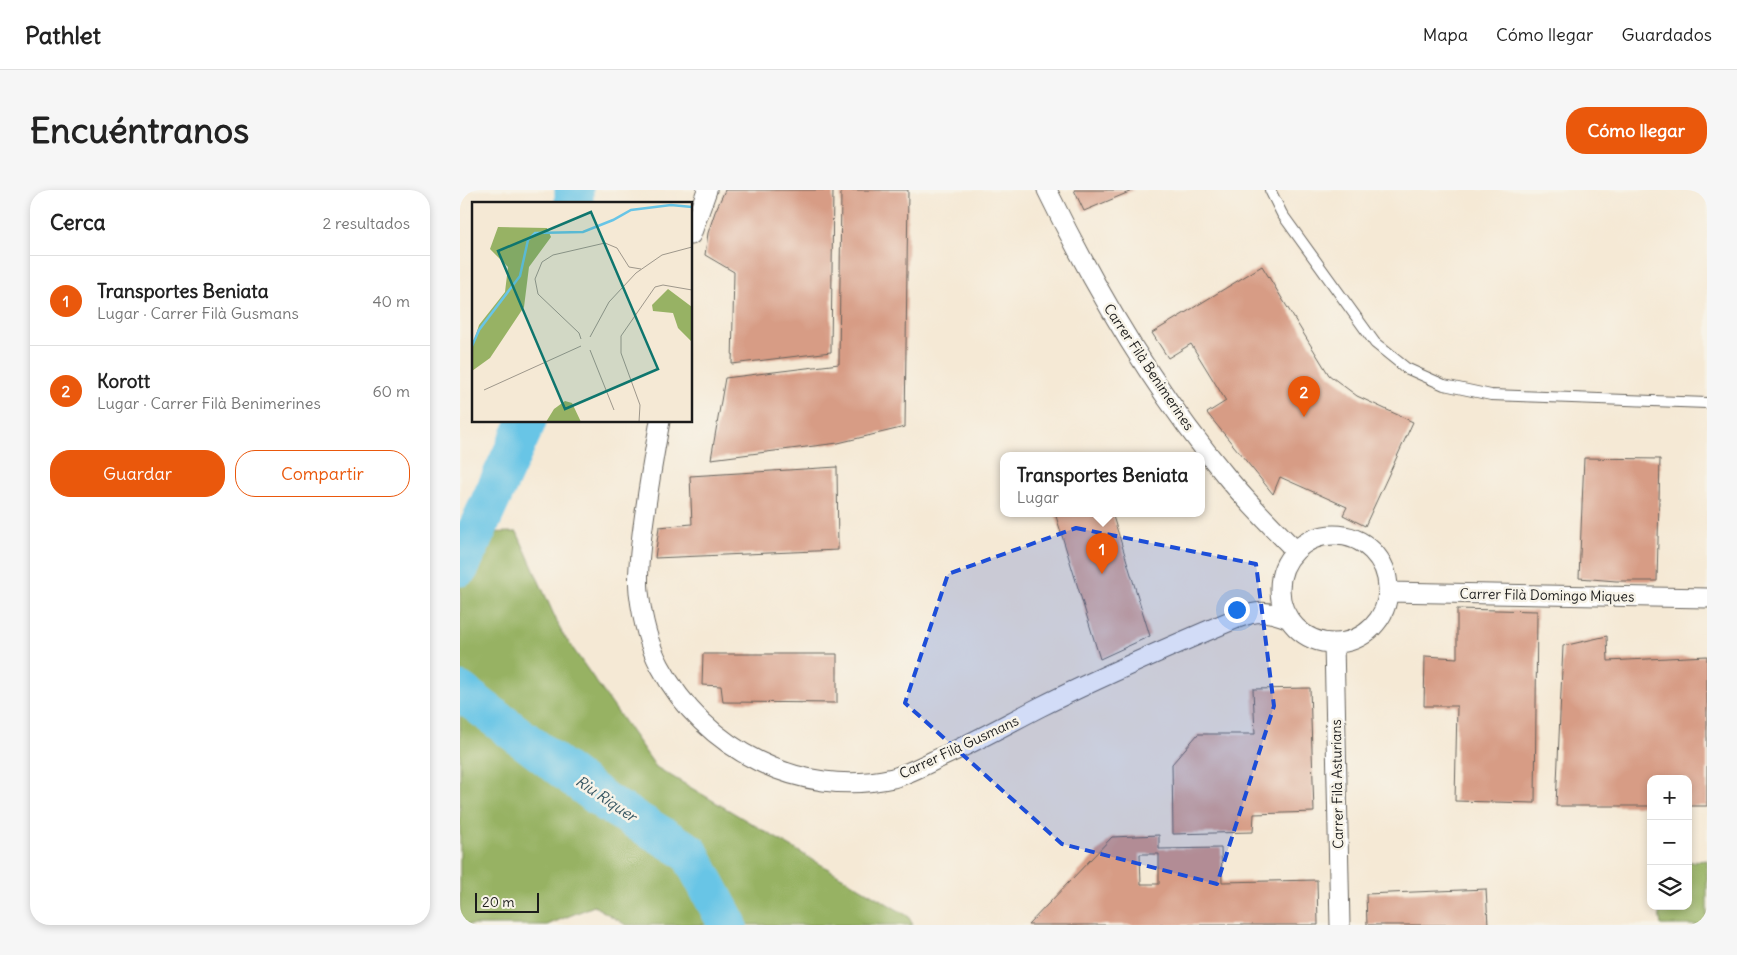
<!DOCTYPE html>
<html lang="es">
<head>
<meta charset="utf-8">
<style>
  :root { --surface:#fff; --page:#f6f6f6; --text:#222; --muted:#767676; --line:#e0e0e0; --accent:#ea580c }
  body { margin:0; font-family:Delius,sans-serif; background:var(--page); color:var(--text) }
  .controls { position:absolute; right:15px; bottom:15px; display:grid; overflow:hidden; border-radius:10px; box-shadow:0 2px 8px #0003 }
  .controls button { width:45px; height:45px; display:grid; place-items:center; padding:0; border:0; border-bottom:1px solid var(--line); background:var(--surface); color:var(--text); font:25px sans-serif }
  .scale { position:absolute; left:15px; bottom:12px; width:64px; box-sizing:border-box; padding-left:5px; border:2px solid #1c1c1c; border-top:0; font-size:14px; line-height:18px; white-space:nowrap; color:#1c1c1c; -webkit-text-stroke:4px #f7f3e8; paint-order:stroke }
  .you { position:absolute; left:776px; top:419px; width:18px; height:18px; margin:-12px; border:4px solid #fff; border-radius:50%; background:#1a73e8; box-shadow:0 0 0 8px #1a73e833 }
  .badge { display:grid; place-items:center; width:32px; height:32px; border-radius:50%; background:var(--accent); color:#fff; font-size:16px; font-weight:700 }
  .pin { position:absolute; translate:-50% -41px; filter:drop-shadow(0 1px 2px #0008) }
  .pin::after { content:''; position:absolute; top:26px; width:18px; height:15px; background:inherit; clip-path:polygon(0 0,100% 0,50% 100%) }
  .popup { position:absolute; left:540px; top:262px; width:205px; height:65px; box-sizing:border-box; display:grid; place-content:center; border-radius:10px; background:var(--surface); filter:drop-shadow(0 1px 4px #0005); font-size:16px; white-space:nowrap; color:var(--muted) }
  .popup b { font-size:19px; color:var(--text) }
  .popup::after { content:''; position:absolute; left:50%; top:100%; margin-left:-10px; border:10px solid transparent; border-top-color:var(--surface) }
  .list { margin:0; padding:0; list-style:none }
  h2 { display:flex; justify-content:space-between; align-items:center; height:65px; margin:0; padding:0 20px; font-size:21px }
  h2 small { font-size:16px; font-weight:400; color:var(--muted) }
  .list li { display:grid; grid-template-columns:32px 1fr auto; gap:15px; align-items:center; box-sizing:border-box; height:90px; padding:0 20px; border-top:1px solid var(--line) }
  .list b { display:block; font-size:19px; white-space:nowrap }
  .list p { margin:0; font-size:16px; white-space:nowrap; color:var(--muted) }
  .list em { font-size:16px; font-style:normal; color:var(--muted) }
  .actions { display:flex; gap:10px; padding:15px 20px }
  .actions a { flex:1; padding:11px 0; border:1px solid var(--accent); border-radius:20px; text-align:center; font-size:18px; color:var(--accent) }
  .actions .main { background:var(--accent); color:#fff }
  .icon { flex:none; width:28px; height:28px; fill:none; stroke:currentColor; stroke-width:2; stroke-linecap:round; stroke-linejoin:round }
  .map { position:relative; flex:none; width:1247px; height:735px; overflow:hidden; border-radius:20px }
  header { display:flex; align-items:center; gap:30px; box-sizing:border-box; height:70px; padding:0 25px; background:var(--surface); border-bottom:1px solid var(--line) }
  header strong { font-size:24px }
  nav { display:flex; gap:28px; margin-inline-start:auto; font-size:18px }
  .intro { display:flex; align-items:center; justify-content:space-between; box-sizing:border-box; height:120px; padding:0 30px }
  h1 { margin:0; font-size:35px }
  .button { padding:12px 22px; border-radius:20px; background:var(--accent); color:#fff; font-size:18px; font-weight:700 }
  main { display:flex; gap:30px; padding:0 30px }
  aside { flex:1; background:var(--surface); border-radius:20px; box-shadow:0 2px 8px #0003 }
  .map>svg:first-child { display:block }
  .forest { fill:#97b264; stroke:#5a6740 }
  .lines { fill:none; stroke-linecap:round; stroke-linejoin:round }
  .river { stroke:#68c5e6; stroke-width:39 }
  .building { fill:#d79c85; fill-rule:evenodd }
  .service-casing { stroke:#68645d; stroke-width:12 }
  .minor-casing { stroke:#68645d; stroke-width:21 }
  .service { stroke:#fff; stroke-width:10 }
  .minor { stroke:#fff; stroke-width:19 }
  .marked { fill:#1d4ed8; fill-opacity:0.2; stroke:#1d4ed8; stroke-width:4; stroke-dasharray:10 6; stroke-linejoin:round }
  .labels { text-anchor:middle; stroke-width:5; stroke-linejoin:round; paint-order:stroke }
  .street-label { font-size:14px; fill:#1c1c1c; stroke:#f7f3e8 }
  .water-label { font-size:15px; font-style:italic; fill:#375763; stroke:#f7f3e8 }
  .inset-river { fill:none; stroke:#68c5e6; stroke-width:2.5 }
  .inset-road { fill:none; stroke:#9e978b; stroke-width:1 }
  .view { fill:#0f766e; fill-opacity:0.15; stroke:#0f766e; stroke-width:2.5 }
  .inset-edge { fill:none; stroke:#1c1c1c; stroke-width:2.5 }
</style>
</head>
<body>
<header>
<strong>Pathlet</strong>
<nav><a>Mapa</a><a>Cómo llegar</a><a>Guardados</a></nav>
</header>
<div class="intro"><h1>Encuéntranos</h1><a class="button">Cómo llegar</a></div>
<main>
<aside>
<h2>Cerca<small>2 resultados</small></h2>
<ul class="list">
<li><span class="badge">1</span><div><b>Transportes Beniata</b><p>Lugar · Carrer Filà Gusmans</p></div><em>40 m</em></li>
<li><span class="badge">2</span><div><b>Korott</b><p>Lugar · Carrer Filà Benimerines</p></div><em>60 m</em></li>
</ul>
<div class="actions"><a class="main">Guardar</a><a>Compartir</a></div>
</aside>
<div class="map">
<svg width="1247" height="735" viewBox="0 0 1247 735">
  <rect width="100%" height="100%" fill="#f7f3e8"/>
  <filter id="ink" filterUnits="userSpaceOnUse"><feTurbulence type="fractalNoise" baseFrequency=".02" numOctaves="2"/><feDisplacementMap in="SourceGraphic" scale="10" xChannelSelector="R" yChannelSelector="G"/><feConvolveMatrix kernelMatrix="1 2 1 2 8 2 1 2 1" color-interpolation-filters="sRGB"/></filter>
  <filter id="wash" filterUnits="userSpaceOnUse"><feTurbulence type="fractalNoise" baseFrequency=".0096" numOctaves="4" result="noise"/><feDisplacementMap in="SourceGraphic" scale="20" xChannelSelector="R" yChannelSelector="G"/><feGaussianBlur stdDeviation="1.12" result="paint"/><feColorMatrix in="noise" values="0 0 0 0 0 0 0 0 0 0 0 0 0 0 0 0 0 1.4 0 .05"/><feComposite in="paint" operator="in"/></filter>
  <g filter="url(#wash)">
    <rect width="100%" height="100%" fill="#f5e9d5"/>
    <path class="forest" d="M57,342L102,443L196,577L448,726L453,735H166L134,716L87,735H0V343Z
      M1247,670V735H1201L1198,716H1228V672Z"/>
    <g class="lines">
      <path class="river" d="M114,14V0
        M0,377L67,231
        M0,501L147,613L229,662L268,735"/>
    </g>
    <g id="blocks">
      <path class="building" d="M265,0H373L371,162L272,174L274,82L245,65L248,43L255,22Z
        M381,0H448L445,237L378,253L251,269L265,188L379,174Z
        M614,0H674L624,21Z
        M802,76L869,185L897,206L953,232L905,336L883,325L887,317L820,287L813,304L747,223L766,211L731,154L708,168L692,143Z
        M1124,268L1200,269L1197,391H1156L1119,388Z
        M377,277L378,360L195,368L199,337L232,334L230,286Z
        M595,323H652L690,446L640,469Z
        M997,419L1077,421L1075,613L995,611L997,516H964L965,466L997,468Z
        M1147,446L1148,471L1247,466V616H1228V589H1191V616H1096L1103,456Z
        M243,464H377V513L263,512L261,496L242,495Z
        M850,498L854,622L794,624L793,642L713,644L712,574L738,544H795L793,499Z
        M699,645V659L761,658L762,692L857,690L858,735H568L652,647ZM680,664H699V694H681Z
        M1026,699L1028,735H907L906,704Z"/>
    </g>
  </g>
  <g filter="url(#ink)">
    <use href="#blocks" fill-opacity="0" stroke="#68645d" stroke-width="1"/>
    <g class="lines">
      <g class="service-casing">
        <path id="service" d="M810,0L822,24L915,153L946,178L984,195L1031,205L1247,213"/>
      </g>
      <g class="minor-casing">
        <path id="minor" d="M587,0C636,101 693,199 766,286C787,312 811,336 835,360
          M231,45L247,0
          M200,231C193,269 187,306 182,344C180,363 177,383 179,402C182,427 188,454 200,476C244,559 340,609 433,588C447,584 461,577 475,570C511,554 545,535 580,517C644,485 709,457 775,429C798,420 806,420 829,429
          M820 399a54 54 0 1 1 108 0a54 54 0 1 1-108 0Z
          M928,402L1247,408
          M874,453L880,735"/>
      </g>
      <use href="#service" class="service"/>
      <use href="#minor" class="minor"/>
    </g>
  </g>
  <path class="marked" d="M616,338L796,374L814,516L757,694L602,654L445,513L488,384Z"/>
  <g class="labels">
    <g class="street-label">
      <text transform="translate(689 177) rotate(56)" y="5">Carrer Filà Benimerines</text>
      <text transform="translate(1087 405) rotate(1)" y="5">Carrer Filà Domingo Miques</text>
      <text transform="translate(499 557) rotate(-25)" y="5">Carrer Filà Gusmans</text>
      <text transform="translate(877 594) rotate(-91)" y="5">Carrer Filà Asturians</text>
    </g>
    <g class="water-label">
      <text transform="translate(146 609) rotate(34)" y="5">Riu Riquer</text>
    </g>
  </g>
  <g transform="translate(12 12)">
    <rect width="220" height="220" fill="#f5e9d5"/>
    <path d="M26,25L75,26L79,35L57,65L52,105L18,156L0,169V145L7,123L33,90L36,65L18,47ZM196,87L220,105V140L206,126L201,111L181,109L180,103ZM93,199L100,201L109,220H74L82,207Z" fill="#97b264"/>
    <path class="inset-river" d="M0,144L7,128L48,74L56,38L63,31L111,30L141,18L159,8L199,3L220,5"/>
    <path class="inset-road" d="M118,135L137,100L164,71L190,53L220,45M109,137L107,131L66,92L63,77L70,60L81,53L133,41L145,46L157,65L169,67M118,148L142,208M12,188L109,144M167,220L168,203L149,151V134L183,85L191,83L220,88"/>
    <path class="view" d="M119,10L186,167L93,207L26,49Z"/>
    <rect width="220" height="220" class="inset-edge"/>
  </g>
</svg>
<div class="controls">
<button>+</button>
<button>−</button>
<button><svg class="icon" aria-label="layers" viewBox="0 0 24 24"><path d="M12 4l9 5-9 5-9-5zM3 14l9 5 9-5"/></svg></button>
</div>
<div class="scale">20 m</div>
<div class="you"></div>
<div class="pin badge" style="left:642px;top:384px">1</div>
<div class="popup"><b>Transportes Beniata</b>Lugar</div>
<div class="pin badge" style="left:844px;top:227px">2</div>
</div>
</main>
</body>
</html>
